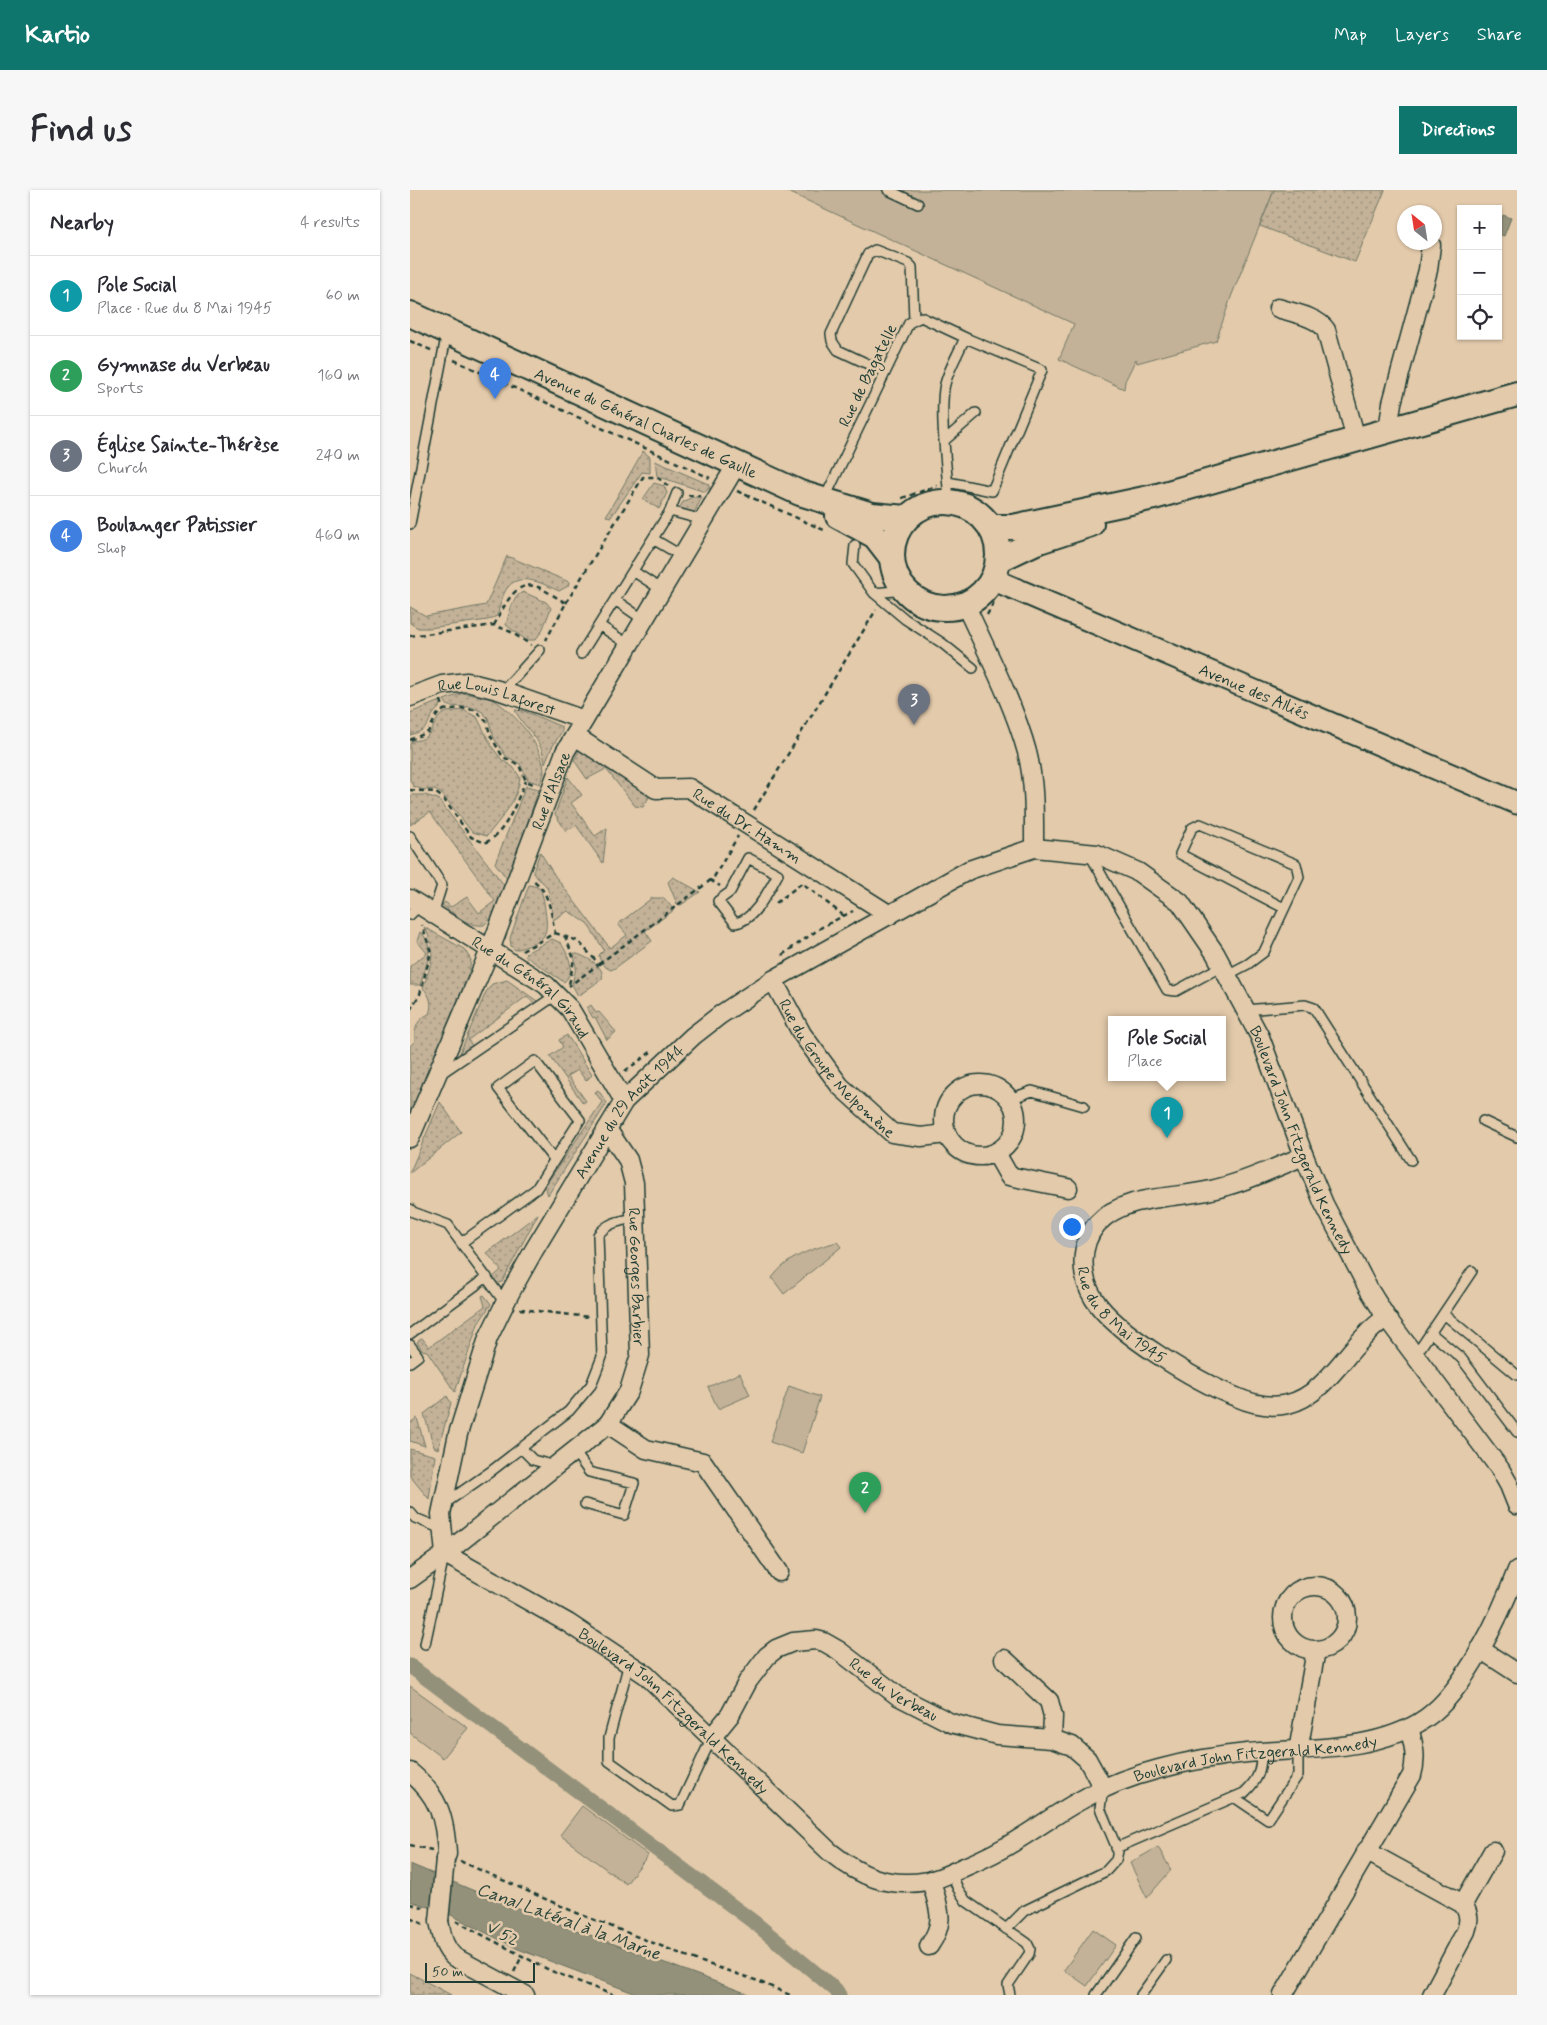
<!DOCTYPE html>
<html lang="en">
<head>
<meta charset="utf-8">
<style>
  :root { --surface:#fff; --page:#f7f7f7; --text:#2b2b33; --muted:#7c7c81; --line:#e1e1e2; --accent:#0f766e }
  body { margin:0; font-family:Mynerve,sans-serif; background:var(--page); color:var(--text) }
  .controls { position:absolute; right:15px; top:15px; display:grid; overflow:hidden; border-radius:0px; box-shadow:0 1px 4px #0004 }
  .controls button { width:45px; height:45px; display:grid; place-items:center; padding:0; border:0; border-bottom:1px solid var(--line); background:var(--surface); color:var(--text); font:25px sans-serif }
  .compass { position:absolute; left:987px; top:15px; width:45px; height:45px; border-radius:50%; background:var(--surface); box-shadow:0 1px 4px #0004; rotate:330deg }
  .scale { position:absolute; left:15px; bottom:12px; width:110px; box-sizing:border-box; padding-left:5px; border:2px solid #1f3d34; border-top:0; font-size:14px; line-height:18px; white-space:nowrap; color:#1f3d34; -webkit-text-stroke:4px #e3caab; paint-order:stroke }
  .you { position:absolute; left:661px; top:1036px; width:18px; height:18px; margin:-12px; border:4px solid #fff; border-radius:50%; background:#1a73e8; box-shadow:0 0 0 8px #1a73e833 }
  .badge { display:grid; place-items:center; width:32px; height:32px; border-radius:50%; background:var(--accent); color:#fff; font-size:16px; font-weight:700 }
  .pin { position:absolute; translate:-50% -41px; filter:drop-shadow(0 1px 2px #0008) }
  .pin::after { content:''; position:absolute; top:26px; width:18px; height:15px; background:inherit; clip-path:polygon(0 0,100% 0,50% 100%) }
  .popup { position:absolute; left:698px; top:826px; width:118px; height:65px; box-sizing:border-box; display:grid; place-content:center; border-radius:0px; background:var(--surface); filter:drop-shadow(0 1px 4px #0005); font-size:16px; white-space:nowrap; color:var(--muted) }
  .popup b { font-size:19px; color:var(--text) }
  .popup::after { content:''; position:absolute; left:50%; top:100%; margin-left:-10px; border:10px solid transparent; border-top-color:var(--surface) }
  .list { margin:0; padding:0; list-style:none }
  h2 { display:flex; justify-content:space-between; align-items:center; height:65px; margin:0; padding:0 20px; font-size:21px }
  h2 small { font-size:16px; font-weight:400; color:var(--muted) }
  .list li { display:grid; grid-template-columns:32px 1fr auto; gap:15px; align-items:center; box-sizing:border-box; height:80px; padding:0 20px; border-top:1px solid var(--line) }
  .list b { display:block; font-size:19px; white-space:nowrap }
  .list p { margin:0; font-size:16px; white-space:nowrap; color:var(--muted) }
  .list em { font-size:16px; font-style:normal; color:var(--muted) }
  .icon { flex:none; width:28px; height:28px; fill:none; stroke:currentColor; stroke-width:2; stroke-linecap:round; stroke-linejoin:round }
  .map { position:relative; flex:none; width:1107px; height:1805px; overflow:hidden; border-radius:0px }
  header { display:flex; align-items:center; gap:30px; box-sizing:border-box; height:70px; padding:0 25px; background:var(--accent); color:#fff }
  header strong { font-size:24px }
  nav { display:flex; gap:28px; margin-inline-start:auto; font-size:18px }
  .intro { display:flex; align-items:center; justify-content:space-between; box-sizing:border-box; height:120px; padding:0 30px }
  h1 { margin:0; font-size:35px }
  .button { padding:12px 22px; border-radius:0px; background:var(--accent); color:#fff; font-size:18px; font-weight:700 }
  main { display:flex; gap:30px; padding:0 30px }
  aside { flex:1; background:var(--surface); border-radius:0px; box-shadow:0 1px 4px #0004 }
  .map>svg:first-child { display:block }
  .grass { fill:url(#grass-dots); stroke:#717866 }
  .park { fill:#c3b298; stroke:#717866 }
  .water { fill:#93917a; stroke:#656f5e }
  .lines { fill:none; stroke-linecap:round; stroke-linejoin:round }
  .stream { stroke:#656f5e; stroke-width:4.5 }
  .canal { stroke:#93917a; stroke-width:15 }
  .service-casing { stroke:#1f3d34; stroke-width:12 }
  .minor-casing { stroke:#1f3d34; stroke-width:21 }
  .tertiary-casing { stroke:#1f3d34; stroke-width:25 }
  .secondary-casing { stroke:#1f3d34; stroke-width:28 }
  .path { stroke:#1f3d34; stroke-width:2.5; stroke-dasharray:5 4; stroke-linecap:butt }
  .service { stroke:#e3caab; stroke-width:9 }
  .minor { stroke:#e3caab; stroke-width:18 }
  .tertiary { stroke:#e3caab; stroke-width:21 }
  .secondary { stroke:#e3caab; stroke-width:24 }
  .minor-bridge-casing { stroke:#1f3d34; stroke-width:21; stroke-linecap:butt }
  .minor-bridge { stroke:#e3caab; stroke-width:18 }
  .labels { text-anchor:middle; stroke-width:5; stroke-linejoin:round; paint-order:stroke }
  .street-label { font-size:16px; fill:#1f3d34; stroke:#e3caab }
  .water-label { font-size:18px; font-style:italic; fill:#2b453b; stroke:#e3caab }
</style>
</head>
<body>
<header>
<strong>Kartio</strong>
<nav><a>Map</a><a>Layers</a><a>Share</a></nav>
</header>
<div class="intro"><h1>Find us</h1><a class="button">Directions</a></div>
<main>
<aside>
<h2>Nearby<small>4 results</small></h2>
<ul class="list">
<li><span class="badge" style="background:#0f9aa8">1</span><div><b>Pole Social</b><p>Place · Rue du 8 Mai 1945</p></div><em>60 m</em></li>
<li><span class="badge" style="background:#2e9e5b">2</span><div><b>Gymnase du Verbeau</b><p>Sports</p></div><em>160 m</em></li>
<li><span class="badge" style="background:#6b7280">3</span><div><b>Église Sainte-Thérèse</b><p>Church</p></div><em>240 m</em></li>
<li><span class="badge" style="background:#3f7fe0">4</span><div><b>Boulanger Patissier</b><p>Shop</p></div><em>460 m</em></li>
</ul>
</aside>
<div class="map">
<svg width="1107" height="1805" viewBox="0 0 1107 1805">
  <defs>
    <pattern id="grass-dots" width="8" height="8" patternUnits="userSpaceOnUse" patternTransform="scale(1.25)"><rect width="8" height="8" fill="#c3b298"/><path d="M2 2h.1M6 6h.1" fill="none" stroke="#9e927d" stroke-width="1.8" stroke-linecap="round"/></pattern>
  </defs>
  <rect width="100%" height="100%" fill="#e3caab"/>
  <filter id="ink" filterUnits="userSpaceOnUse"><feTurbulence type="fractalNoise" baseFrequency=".02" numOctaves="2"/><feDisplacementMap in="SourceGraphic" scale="10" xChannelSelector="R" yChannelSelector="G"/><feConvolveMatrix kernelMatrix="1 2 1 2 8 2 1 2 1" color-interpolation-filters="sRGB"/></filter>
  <g filter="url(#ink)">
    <path class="grass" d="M864,0H975L945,72L850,36Z
      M233,261L240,267V283L232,282L201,327L196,326Z
      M245,271L298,294L300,298L295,302L247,286Z
      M244,293L254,296L257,303L249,319L233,309Z
      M283,307H292L284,323L269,318L274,311Z
      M97,366L159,392L158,396L149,401C135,395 111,381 98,397C92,404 90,417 87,426L78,430L19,438H8L0,433V417L16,426L76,415Z
      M113,402L136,412L141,418L132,441L125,450H116L96,435C99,425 102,406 113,402Z
      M53,503C62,505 75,506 84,510C104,522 135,558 134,583C133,586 131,591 130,594L118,590L110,574L96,566L84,548L78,528L71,521L61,517L38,516L34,510Z
      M30,511L29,518C15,530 23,539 0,545V523Z
      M53,520L67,527L82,557L92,570L103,577L110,587C108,611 91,628 77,646L62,642L33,605L25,599L13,600L3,596L0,590V554L2,551C28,550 19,528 37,522C42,521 48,521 53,520Z
      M105,520L114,521L152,537V541L141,559L135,573C131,545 115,541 105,520Z
      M179,543L249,591L233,617L225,616L196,579L177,589L164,570Z
      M158,587L172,605L161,613L185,646L197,638L193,673L166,635L156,641L145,624Z
      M116,596L129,599L98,690L85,673Z
      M2,605H15L28,609L94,695L83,726L74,735C58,737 44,724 32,715L35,712L41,717L57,707L69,723L85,711L20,622L0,635V612Z
      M130,662L145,686L200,758L217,745L208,734L242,708H254L264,720L235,741L242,751L205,778L201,780C194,777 190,773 189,765L194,760L177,733L158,721L143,730L142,728C141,719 141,704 136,696C132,690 127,690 123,682Z
      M263,687L290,702L271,715L267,714L258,692Z
      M119,695L129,697C133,704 134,711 135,720C140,750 132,752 105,760L101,756L100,748Z
      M14,737L54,759L61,770L59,783L0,924V856L5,851C5,838 6,830 19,824C23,814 20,805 13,798C21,774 28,760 14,737Z
      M10,742C27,755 15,778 10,795H0V776L17,763L7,751Z
      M142,749L151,753C158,765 167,780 154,792L115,766L116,763Z
      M164,763C175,766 196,776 192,789L168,806L162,794L166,778Z
      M97,790L127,811L124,814L117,806L58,850L64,858L53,866L49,865L76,802L82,794Z
      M181,815L186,823L189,822L206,842L197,850L185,827L183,828L177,818Z
      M157,845L182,885L176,891L168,880L158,886L176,911L173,913L140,866L153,857L149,850Z
      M188,900L197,913L138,1005L135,996L192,912L185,902Z
      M30,912L51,942L0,983V982Z
      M128,1024L92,1092L84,1094L81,1089L91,1080L77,1063Z
      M74,1105L81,1114L68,1134L45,1202L17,1161L12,1160L7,1152L12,1148L19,1157L75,1116L72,1106Z
      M37,1206L41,1213L28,1259L24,1257L14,1224Z
      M7,1228L15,1256L0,1251V1233Z
      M0,1259L25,1266L19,1309L0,1286Z
      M0,1783L41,1805H0Z"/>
    <path class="park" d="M374,0H864L821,107L806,151L727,173L726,169L715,191L714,199L649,169L664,134Z
      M427,1052L431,1057L374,1104L362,1088C378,1066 402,1059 427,1052Z
      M330,1183L340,1205L308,1219L298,1197Z
      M379,1196L410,1207L392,1263L360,1252Z
      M0,1496L58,1538L33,1568L0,1543Z
      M172,1616L238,1665L216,1694L150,1645Z
      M748,1657L761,1680L737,1708L720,1673Z
      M683,1739L706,1755L677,1796L654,1780Z"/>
    <path class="water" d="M1093,25L1101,28L1094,46L1088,44V38Z
      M0,1674L86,1710L341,1805H229L108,1759L35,1722L0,1711Z"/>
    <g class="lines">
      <path class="stream" d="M426,1800L434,1805"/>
      <path class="canal" d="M0,1476L345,1733L426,1800L429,1805"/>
      <g class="service-casing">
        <path id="service" d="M478,0L508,14
          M475,182L428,160L422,151L421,144L458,64L465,60L498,73L502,77L504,130
          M535,250L566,223
          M538,292L582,301L632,180L558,149L553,152C547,166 536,184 534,199C530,232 537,278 539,312
          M414,310L499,133L511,127L558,149
          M260,321L267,303
          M0,334L37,142
          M243,349L272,366
          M445,355L443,374L464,403L495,429L532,453L563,478
          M223,381L252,400
          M464,403L495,400
          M205,410L234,430
          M189,435L219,455
          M171,464L260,321L293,330
          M92,502L130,460
          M0,646L32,695L23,724
          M679,663L757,800L766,801L812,776
          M338,668L368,684C359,700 344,731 325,733L308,711L320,702Z
          M0,725L10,715
          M817,785L838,774L854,762L889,687L886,674L790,634L782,638L770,664L874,718
          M835,820L895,815L904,818L1001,970
          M30,884L146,805
          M600,909L622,901L674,916
          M1073,931L1107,947
          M0,1019L3,1022L38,1035L95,1113
          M51,1053L126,999L170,930L125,871L88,898L144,970
          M1034,1124L1107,1185
          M1021,1143L1051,1168L1107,1242
          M0,1144L77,1087
          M0,1155L8,1166L0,1172
          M1005,1166L1062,1081
          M111,1258L123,1270L145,1276
          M164,1261L179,1282L224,1293L214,1325L175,1314
          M34,1314L80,1282L159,1221L181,1195L192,1167L188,1045C198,1032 210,1031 225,1028
          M0,1322L5,1328L32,1339
          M15,1454L34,1366
          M219,1473L199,1548V1571L262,1616L270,1615L302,1547
          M824,1607L858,1630L888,1585V1561
          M706,1658L834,1603C849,1589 850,1582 852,1562
          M541,1683L548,1699L556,1711L617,1753L620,1759L619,1764L598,1795L600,1805
          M596,1739L614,1721L696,1681L706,1670L708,1661L690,1618L693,1599
          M686,1805L726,1748
          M731,1805L756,1770"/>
      </g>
      <g class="minor-casing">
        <g id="minor">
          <path d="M868,118C883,123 908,127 916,140L946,249"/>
          <path d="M978,240L982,213L1018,80L1021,55"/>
          <path d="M555,414C576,460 604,514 617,562C625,593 624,626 624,658"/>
          <path id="s1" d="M0,507L32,495L57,492L88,500L174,530"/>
          <path id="s2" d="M165,546L246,599L279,598L480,725"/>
          <path id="s3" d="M0,709L136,795L160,819L214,911"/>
          <path id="s4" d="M363,790L392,844L430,896L482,943L511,947L536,944"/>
          <circle cx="570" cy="930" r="36"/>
          <path id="s5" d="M197,939L218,970L224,993L230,1165L219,1201L198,1234L236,1259L293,1272L369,1382"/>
          <path id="s6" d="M0,948L80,760L155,562L327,274"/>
          <path d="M586,963L599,986L658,998"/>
          <path id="s7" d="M894,966C864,978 833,993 801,1000C765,1009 714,1004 687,1034C669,1055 670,1087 684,1109C705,1143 788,1192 826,1207C842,1214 861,1218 878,1214C912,1206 932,1168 956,1145C962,1138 969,1133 976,1127"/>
          <path id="s8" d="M35,1364L31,1324L48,1244L78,1148L100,1103L124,1060L214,911L283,846L310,825L363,790L559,680L624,658L687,664L728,682L770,712L805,763L850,847L894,966L914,1014L958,1098L976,1127L1090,1279L1099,1295L1107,1315"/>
          <path id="s9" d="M35,1364L158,1433L236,1485L420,1662C451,1687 478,1698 518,1691C530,1689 541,1683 552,1678C571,1670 590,1661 607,1650C629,1637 650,1621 673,1609C697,1595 722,1586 749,1579C778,1571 807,1566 837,1563C893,1558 968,1562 1016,1528C1054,1502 1091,1424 1107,1380"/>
          <path d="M0,1389L35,1364L198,1234"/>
          <circle cx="905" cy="1428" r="32"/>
          <path d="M1070,1459L1107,1483"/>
          <path d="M594,1469L639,1511L643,1526L642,1549"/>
          <path id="s10" d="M302,1547L320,1525L338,1491L357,1466L366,1459L383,1452L406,1450L414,1452L428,1460L488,1506L541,1533L587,1545L642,1549L662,1556L677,1569L693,1598"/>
          <path d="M888,1561L906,1460"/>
          <path d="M0,1582C29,1606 35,1628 37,1664L35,1669"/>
          <path d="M956,1661L1053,1714"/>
          <path d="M29,1731C32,1745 33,1757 44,1767L115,1805"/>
          <path d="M519,1756C537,1730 528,1718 521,1690"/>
          <path d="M873,1805L1002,1585C1007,1568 1004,1555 999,1538"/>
          <path d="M1022,1805L1056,1741C1060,1730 1059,1724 1053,1714L1083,1661"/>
        </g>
      </g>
      <g class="tertiary-casing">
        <g id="tertiary">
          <path id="s11" d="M582,389L1107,613"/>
        </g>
      </g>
      <g class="secondary-casing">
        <g id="secondary">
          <path id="s12" d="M0,124L390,303L462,325L496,328"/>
          <circle cx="535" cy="365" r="53"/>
          <path d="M428,326L465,346L482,368"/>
          <path d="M581,337H603L744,307L1107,204"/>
          <path d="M588,370L626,352L681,334"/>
        </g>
      </g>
      <path class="path" d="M0,151L23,161
        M44,170L300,288
        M327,301L416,341
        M278,305L290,306
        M492,308L527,296
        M156,413L233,287H247L258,296
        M577,425L585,410
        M84,435C93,420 104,388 128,397C137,401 147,408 156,413L136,450
        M0,446L84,435L101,442L121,455
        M31,510L34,520L51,518L64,520L68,523L77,532L80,545L93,567L109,575L116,591L125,595
        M0,550L18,542L27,525L34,520
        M0,600L25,602L33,608L61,647L75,653C98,641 105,613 116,591
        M344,620L466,420
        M300,690L310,696
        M366,713L392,693L434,726
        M145,743L168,751L189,774L159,796
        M155,746L164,769L159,795
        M112,761L145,743C141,724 140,702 123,690
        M372,765L412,737L443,721
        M189,774L297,693L304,687L328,646
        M0,820L10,804L21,762L12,735
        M215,881L241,862
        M110,1119L179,1127
        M0,1655L22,1660
        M50,1671L167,1723L289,1771L348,1791L380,1805
        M0,1714L16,1718
        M0,1728L15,1735
        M46,1731L139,1780L203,1805
        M104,1782L112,1766"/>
      <use href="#service" class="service"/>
      <use href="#minor" class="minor"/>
      <use href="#tertiary" class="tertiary"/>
      <use href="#secondary" class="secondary"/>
      <g class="minor-bridge-casing">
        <path id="minor-bridge" d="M29,1731L35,1669"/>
      </g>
      <use href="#minor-bridge" class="minor-bridge"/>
    </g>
  </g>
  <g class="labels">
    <g class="street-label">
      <text transform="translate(457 185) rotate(-64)" y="6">Rue de Bagatelle</text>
      <text dy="6" stroke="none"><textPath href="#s12" startOffset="260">Avenue du Général Charles de Gaulle</textPath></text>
      <text dy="6" stroke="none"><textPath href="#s11" startOffset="285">Avenue des Alliés</textPath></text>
      <text dy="6" stroke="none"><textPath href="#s1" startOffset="91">Rue Louis Laforest</textPath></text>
      <text dy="6" stroke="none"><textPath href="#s6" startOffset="375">Rue d'Alsace</textPath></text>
      <text dy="6" stroke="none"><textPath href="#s2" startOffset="199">Rue du Dr. Hamm</textPath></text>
      <text dy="6" stroke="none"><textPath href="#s3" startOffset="151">Rue du Général Giraud</textPath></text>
      <text dy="6" stroke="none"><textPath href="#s4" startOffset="110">Rue du Groupe Melpomène</textPath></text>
      <text dy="6" stroke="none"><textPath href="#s8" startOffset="491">Avenue du 29 Août 1944</textPath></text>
      <text dy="6" stroke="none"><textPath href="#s8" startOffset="1410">Boulevard John Fitzgerald Kennedy</textPath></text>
      <text dy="6" stroke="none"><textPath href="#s5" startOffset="155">Rue Georges Barbier</textPath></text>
      <text dy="6" stroke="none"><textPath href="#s7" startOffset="330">Rue du 8 Mai 1945</textPath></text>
      <text dy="6" stroke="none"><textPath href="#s10" startOffset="244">Rue du Verbeau</textPath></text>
      <text dy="6" stroke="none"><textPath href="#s9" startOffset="279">Boulevard John Fitzgerald Kennedy</textPath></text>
      <text dy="6" stroke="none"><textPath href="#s9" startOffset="951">Boulevard John Fitzgerald Kennedy</textPath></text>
      <text transform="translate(93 1743) rotate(28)" y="6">V 52</text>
    </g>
    <g class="water-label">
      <text transform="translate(159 1731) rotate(20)" y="6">Canal Latéral à la Marne</text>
    </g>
  </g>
</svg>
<div class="controls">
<button>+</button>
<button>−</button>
<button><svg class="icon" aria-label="locate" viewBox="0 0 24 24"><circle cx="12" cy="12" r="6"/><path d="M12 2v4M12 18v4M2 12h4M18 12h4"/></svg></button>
</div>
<svg class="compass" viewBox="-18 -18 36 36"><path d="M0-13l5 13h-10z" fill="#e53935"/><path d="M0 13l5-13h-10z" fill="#7c7c81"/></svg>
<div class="scale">50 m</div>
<div class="you"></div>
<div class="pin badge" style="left:757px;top:948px;background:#0f9aa8">1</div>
<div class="popup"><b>Pole Social</b>Place</div>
<div class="pin badge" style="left:455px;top:1323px;background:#2e9e5b">2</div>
<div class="pin badge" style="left:504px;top:535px;background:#6b7280">3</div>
<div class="pin badge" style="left:85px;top:209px;background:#3f7fe0">4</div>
</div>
</main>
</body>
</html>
